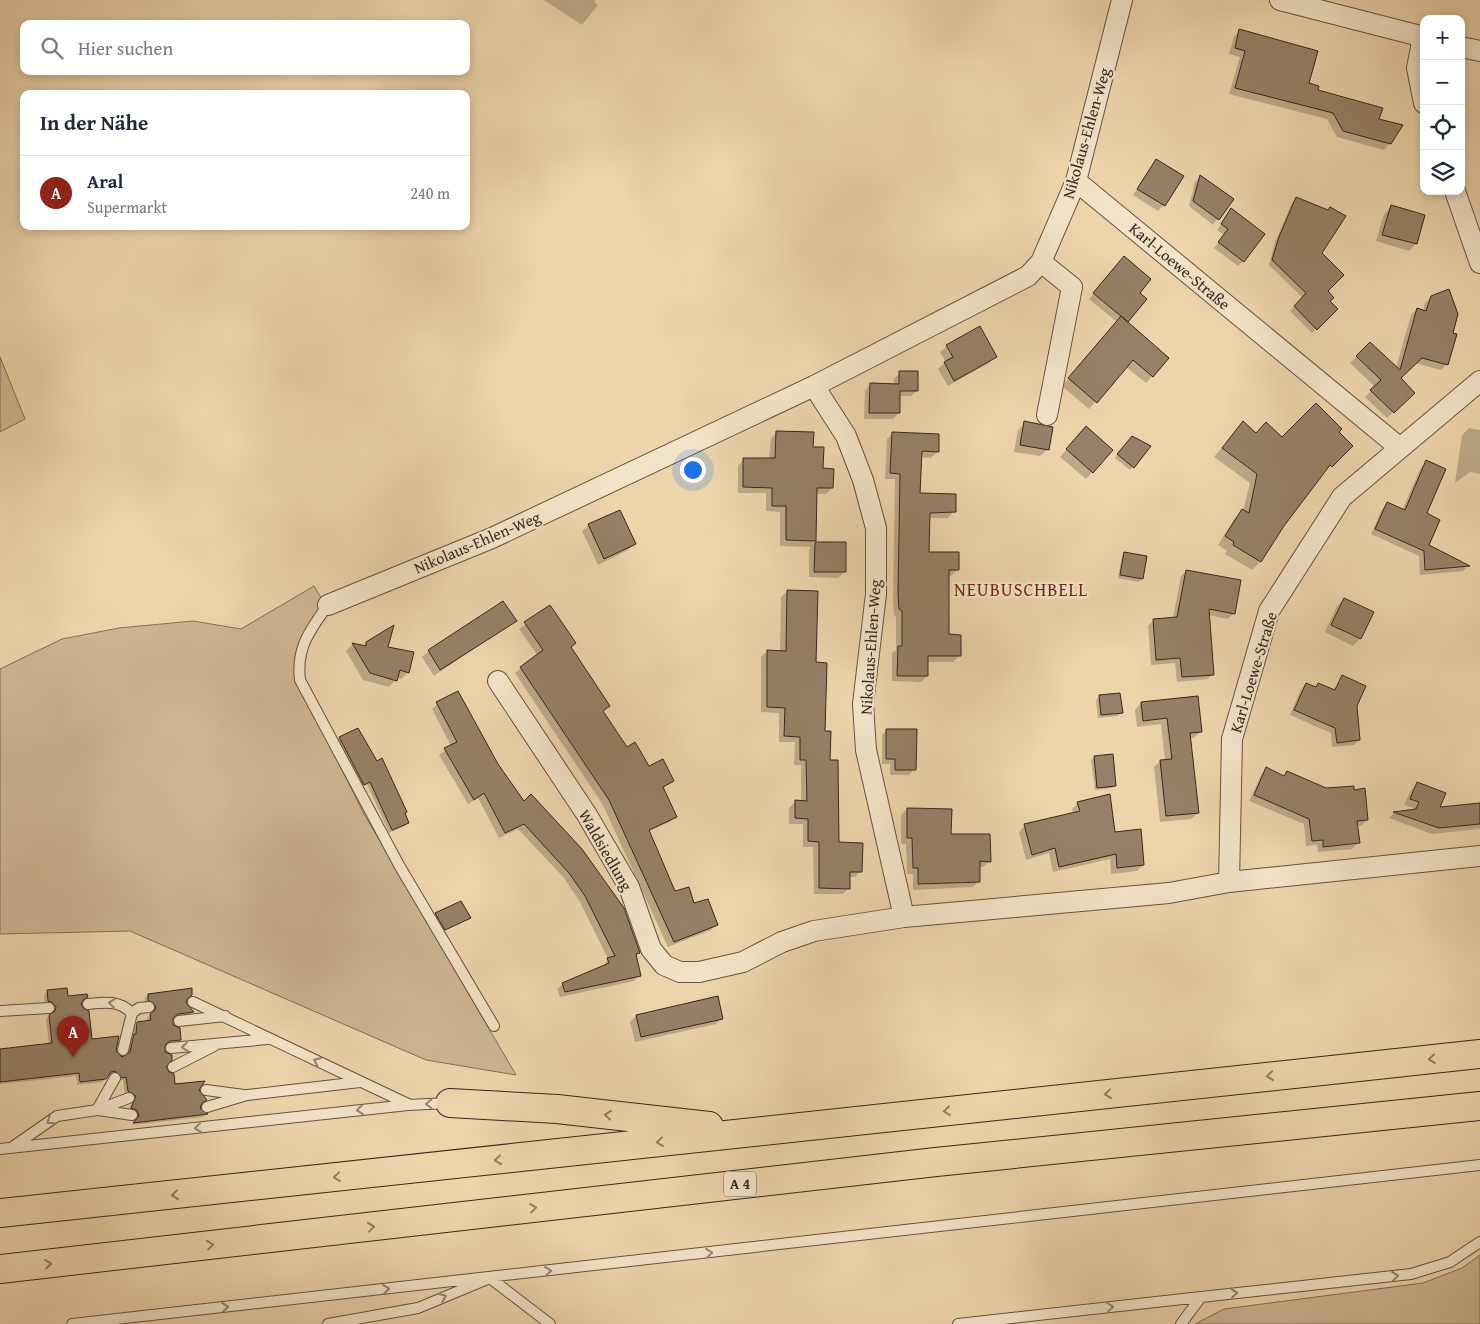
<!DOCTYPE html>
<html lang="de">
<head>
<meta charset="utf-8">
<style>
  :root { --surface:#fff; --page:#f6f6f7; --text:#1f2937; --muted:#747a83; --line:#e0e1e3; --accent:#8f2418 }
  body { margin:0; font-family:"Gentium Book Plus",serif; background:var(--page); color:var(--text) }
  .controls { position:absolute; right:15px; top:15px; display:grid; overflow:hidden; border-radius:10px; box-shadow:0 2px 8px #0003 }
  .controls button { width:45px; height:45px; display:grid; place-items:center; padding:0; border:0; border-bottom:1px solid var(--line); background:var(--surface); color:var(--text); font:25px sans-serif }
  .you { position:absolute; left:692px; top:469px; width:18px; height:18px; margin:-12px; border:4px solid #fff; border-radius:50%; background:#1a73e8; box-shadow:0 0 0 8px #1a73e833 }
  .badge { display:grid; place-items:center; width:32px; height:32px; border-radius:50%; background:var(--accent); color:#fff; font-size:16px; font-weight:700 }
  .pin { position:absolute; translate:-50% -41px; filter:drop-shadow(0 1px 2px #0008) }
  .pin::after { content:''; position:absolute; top:26px; width:18px; height:15px; background:inherit; clip-path:polygon(0 0,100% 0,50% 100%) }
  .list { margin:0; padding:0; list-style:none }
  h2 { display:flex; justify-content:space-between; align-items:center; height:65px; margin:0; padding:0 20px; font-size:21px }
  h2 small { font-size:16px; font-weight:400; color:var(--muted) }
  .list li { display:grid; grid-template-columns:32px 1fr auto; gap:15px; align-items:center; box-sizing:border-box; height:75px; padding:0 20px; border-top:1px solid var(--line) }
  .list b { display:block; font-size:19px; white-space:nowrap }
  .list p { margin:0; font-size:16px; white-space:nowrap; color:var(--muted) }
  .list em { font-size:16px; font-style:normal; color:var(--muted) }
  .icon { flex:none; width:28px; height:28px; fill:none; stroke:currentColor; stroke-width:2; stroke-linecap:round; stroke-linejoin:round }
  .map { position:relative; flex:none; width:1480px; height:1324px; overflow:hidden }
  .search { position:absolute; background:var(--surface); box-shadow:0 2px 8px #0003; left:20px; top:20px; width:450px; height:55px; display:flex; align-items:center; gap:12px; box-sizing:border-box; padding:0 18px; border-radius:10px; color:var(--muted); font-size:19px }
  .panel { position:absolute; background:var(--surface); box-shadow:0 2px 8px #0003; left:20px; top:90px; width:450px; height:140px; border-radius:10px }
  .map>svg:first-child { display:block }
  .green { fill:#ceb693; stroke:#846e58 }
  .shadow { fill:#0003 }
  .building { fill:#978067; stroke:#39261d }
  .lines { fill:none; stroke-linecap:round; stroke-linejoin:round }
  .lane-casing { stroke:#665240; stroke-width:12 }
  .street-casing { stroke:#665240; stroke-width:22 }
  .highway-casing { stroke:#39261d; stroke-width:30 }
  .lane { stroke:#f3e3c8; stroke-width:10 }
  .street { stroke:#f3e3c8; stroke-width:20 }
  .highway { stroke:#edd4ab; stroke-width:28 }
  .oneway { stroke:#968472 }
  .oneway2 { stroke:#937d64 }
  .labels { text-anchor:middle; stroke-width:4.5; stroke-linejoin:round; paint-order:stroke }
  .shield { fill:#f3e3c8; stroke:#715f50; stroke-width:1 }
  .shield-label { font-size:15px; font-weight:bold; fill:#39261d }
  .street-label { font-size:16px; fill:#39261d; stroke:#f3e3c8 }
  .neighbourhood-label { font-size:18px; letter-spacing:1px; fill:#7a1f14; stroke:#f3e3c8 }
</style>
</head>
<body>
<div class="map">
<svg width="1480" height="1324" viewBox="0 0 1480 1324">
  <rect width="100%" height="100%" fill="#edd4ab"/>
  <filter id="stains"><feTurbulence type="fractalNoise" baseFrequency=".004" numOctaves="4"/><feColorMatrix values="0 0 0 0 .2 0 0 0 0 .09 0 0 0 0 .02 0 0 0 .5 -.17"/></filter>
  <radialGradient id="worn" r=".72"><stop offset=".6" stop-color="#630" stop-opacity="0"/><stop offset="1" stop-color="#630" stop-opacity=".3"/></radialGradient>
  <path class="green" d="M0,357L25,419L0,432Z
    M314,586L326,606L301,639L296,676L364,814L516,1075L426,1060L130,931L0,934V669L62,639L119,628L193,621L241,629Z
    M1480,1255V1324H1195L1224,1309L1423,1283L1462,1268Z"/>
  <path class="shadow" d="M544,0H596L594,2L598,5L582,25Z
    M1240,30L1317,91L1378,119L1390,143L1384,150L1337,137L1327,119L1229,94L1240,57L1229,54L1234,37Z
    M1157,160L1164,205L1158,211L1133,195Z
    M1200,177L1232,199L1213,225L1189,206L1195,182Z
    M1296,199L1321,253L1329,301L1336,309L1312,333L1290,311L1303,298L1269,265L1275,242L1292,203Z
    M1391,207L1424,216L1416,244L1409,251L1376,241L1384,214Z
    M1231,210L1243,261L1238,266L1214,248L1224,235L1217,230Z
    M1119,263L1138,293L1145,299L1126,322L1152,376L1146,383L1126,367L1089,409L1062,386L1117,322L1089,299Z
    M1431,297L1451,334L1447,364L1441,370L1415,363L1399,378L1413,393L1387,418L1365,397L1375,387L1350,363L1370,343L1396,368L1411,315L1417,309L1423,311L1425,303Z
    M947,346L995,357L989,363L948,386L938,369L946,362L940,352Z
    M900,373L917,390L911,396H899V413L893,419H864L865,391L870,385H894V379Z
    M1025,423L1047,450L1040,456L1014,452L1018,430Z
    M1243,423L1256,434L1282,439L1337,432L1351,446L1322,474L1283,526L1260,562L1252,570L1225,554L1227,551L1218,545L1234,519L1243,511L1250,483L1214,457Z
    M1469,428L1480,430V474L1470,472L1455,483L1462,435Z
    M777,432L812,448L832,488L826,494H816L815,541L813,543L845,544L844,572L838,578L809,577V549L811,547L780,546V512L766,511V493H738V466L744,459H769L771,438Z
    M893,433L937,452L931,458L920,457L919,495L954,511L948,518H928V553L957,570L951,576H948V636L959,656L953,662H927V676L921,682L892,681V653L896,650V617L894,615L893,600L895,479H885L887,439Z
    M1079,435L1092,472L1086,479L1060,457Z
    M1129,440L1149,447L1130,470L1115,458Z
    M1427,462L1425,514L1427,546L1468,566L1463,571L1420,575L1419,556L1371,534L1382,509L1388,503L1402,510L1421,467Z
    M589,525L635,544L628,550L598,565L582,531Z
    M1125,553L1142,578L1139,582L1118,578L1122,556Z
    M1186,571L1233,614L1228,619L1208,615L1213,674L1207,679L1177,682L1175,663L1151,665L1148,626L1154,620L1173,618L1181,576Z
    M787,591L814,664L838,843L861,871L855,877H849V888L843,894H814L813,847H803V824H789V808L795,802H801V765H794L795,742H779V713L761,712V657L767,651L780,652L781,597Z
    M1344,599L1373,613L1360,639L1353,646L1325,632L1337,606Z
    M550,607L570,648L608,706L602,712L627,748L649,768L672,781L662,789L676,816L670,822L648,832L674,893L694,905L716,925L711,930L668,947L603,805L515,673L538,656L519,629Z
    M515,621L434,676L422,657L429,651Z
    M367,643L386,648L408,672L401,679L397,678L389,687L363,680L346,651L353,644L363,647Z
    M1342,677L1356,706L1359,740L1354,745L1332,747L1331,733L1290,715L1301,689L1306,684L1314,688L1318,684L1333,691Z
    M1099,696L1121,712L1118,716L1098,718L1096,700Z
    M1141,703L1200,732L1194,738H1190L1198,813L1191,819L1160,822L1154,767L1160,761L1165,760L1161,724L1137,727L1135,710Z
    M437,704L497,765L638,953L635,956L639,975L634,981L560,997L557,989L563,984L603,967L608,959L580,902L564,878L518,829L499,838L478,798L468,804L439,755L451,746L432,709Z
    M887,730L914,769L909,775H890V764H882V735Z
    M340,738L404,814L408,822L405,826L389,833L367,784L361,787L337,741Z
    M1095,757L1115,785L1112,788L1095,790L1091,760Z
    M1266,769L1283,777L1287,772L1325,790L1367,820L1361,826H1356L1358,843L1352,849L1318,852L1317,845L1306,846L1304,824L1249,801L1261,775Z
    M1417,784L1439,808L1480,804V829L1432,834L1389,818L1394,813L1413,811L1414,808L1404,805L1411,790Z
    M1078,803L1114,833L1143,865L1137,871L1111,874L1110,859L1053,872L1049,853L1026,860L1019,832L1025,825L1073,814L1072,809Z
    M907,809L990,861L983,867H979V881L973,887L913,890V874H907L906,844H901V815Z
    M436,914L469,918L442,932L433,917Z
    M66,989L67,997L83,1000L80,1004L91,1040L125,1058L133,1036L134,1026L138,1023L148,1022L147,1018L152,1013L151,1006L145,1003V998L148,995L187,998L185,1003L192,1012L190,1015L172,1018V1025L180,1040L177,1043L164,1045L165,1067L174,1086L198,1090L202,1103L199,1109L206,1114L203,1117L132,1125L136,1116L128,1111L133,1100L125,1095L123,1080H118L115,1075L110,1074L102,1082L77,1085L76,1076L0,1084V1095V1051L49,1045L46,1019L53,1011L49,1005L45,1004L44,995L47,992Z
    M717,998L722,1018L716,1024L635,1042L630,1022L636,1016Z"/>
  <path class="building" d="M1239,29L1318,51L1309,83L1319,86L1318,90L1383,108L1379,119L1403,125L1391,144L1343,131L1333,113L1235,88L1245,51L1235,48Z
    M1156,159L1184,176L1165,206L1137,189Z
    M1200,175L1234,199L1219,220L1193,201Z
    M1296,197L1328,210L1330,207L1346,216L1322,253L1344,275L1328,291L1334,298L1330,301L1338,309L1317,330L1294,306L1306,293L1272,260L1279,237Z
    M1391,205L1425,215L1417,244L1382,235Z
    M1231,208L1265,234L1244,262L1218,242L1228,229L1221,224Z
    M1124,256L1151,279L1140,293L1147,299L1128,322L1093,293Z
    M1449,289L1458,314L1453,333L1457,334L1448,365L1422,358L1401,378L1415,393L1394,413L1370,390L1381,380L1356,356L1370,342L1400,370L1417,308L1426,311L1431,296Z
    M1121,316L1169,358L1153,377L1133,360L1097,403L1068,378Z
    M980,326L997,357L954,381L944,362L953,357L946,345Z
    M899,371H918V391H900V413H869L870,383L899,384Z
    M1316,403L1342,429L1339,432L1353,446L1332,467L1330,465L1284,526L1261,562L1233,545L1234,542L1225,536L1242,509L1249,513L1257,474L1222,448L1243,421L1256,433L1266,422L1282,437Z
    M1024,421L1053,427L1049,450L1020,445Z
    M1086,426L1113,450L1093,473L1066,449Z
    M776,431L814,432L813,447H824L823,468L834,469L833,488H817L816,541L786,540V506H772V488L743,487V458H775Z
    M892,432L939,434V452L922,451L920,493L956,494V512L930,513L929,552H959V570H949V634L961,635V656H928V676H897L898,646H902V611L899,609L898,593L900,474L890,473Z
    M1132,436L1151,446L1134,468L1117,454Z
    M1426,460L1446,469L1427,513L1440,520L1429,545L1470,566L1425,570L1424,551L1375,529L1387,502L1405,510Z
    M620,510L636,544L604,559L588,524Z
    M815,542H846V572H814Z
    M1124,552L1147,556L1143,579L1120,575Z
    M1186,570L1241,580L1235,614L1209,609L1214,675L1182,677L1180,658L1156,660L1153,619L1177,617Z
    M787,590L818,591L816,662L827,663L825,731H831L830,760H838L839,842L863,843L862,872H850V889L819,888V842L808,841V819L795,818V800L807,801L806,760H800V737L784,736L785,708L767,707V650L786,651Z
    M1344,598L1374,612L1361,639L1331,625Z
    M503,601L517,621L440,670L428,650Z
    M550,605L576,643L571,647L610,706L603,711L627,747L635,742L649,766L663,759L674,781L663,787L677,817L649,830L675,891L689,887L694,903L708,899L718,925L674,942L609,800L520,667L543,650L524,622Z
    M394,625L388,647L414,652L409,673L400,670L397,681L370,673L352,643L366,646V642Z
    M1342,675L1366,686L1357,706L1360,740L1337,743L1335,728L1294,710L1306,683L1316,687L1318,683L1335,690Z
    M458,691L498,764L524,801L531,794L582,849L624,908L640,953L636,954L641,976L565,992L562,983L609,963L607,958L615,956L585,896L569,873L524,824L505,833L484,793L474,800L444,748L457,742L436,702Z
    M1120,693L1123,713L1101,715L1099,695Z
    M1198,696L1202,732L1190,733L1199,813L1166,816L1160,760L1172,759L1167,718L1143,721L1141,702Z
    M358,728L377,761L382,758L407,812L405,813L409,823L392,830L370,782L364,785L339,737Z
    M886,729H917L916,770H895V759H886Z
    M1113,754L1116,786L1097,788L1094,756Z
    M1266,767L1284,776L1287,771L1326,788L1354,786V790L1365,788L1368,820L1357,821L1360,843L1323,847V840L1312,841L1309,819L1254,795Z
    M1417,782L1446,793L1440,807L1480,803V824L1439,828L1393,812L1416,809L1419,802L1410,799Z
    M1110,794L1115,832L1141,829L1144,865L1117,868L1116,854L1059,867L1055,848L1032,855L1024,824L1080,811L1077,802Z
    M907,808L952,809L951,834H990L991,862L980,861V882L918,884V868H913L912,838H907Z
    M461,901L471,918L445,930L435,913Z
    M67,988L68,996L87,994L88,997L84,999L81,1004L83,1008L89,1011L92,1039L119,1036L116,1051L122,1057L130,1052L134,1034H136L137,1022L151,1020L150,1014L155,1010L156,1006L148,1000V994L192,988V995L187,999L186,1003L194,1012L178,1014L173,1018V1025L180,1028L181,1040L170,1041L165,1045V1052L172,1055V1060L166,1067L169,1072L174,1074L175,1084L205,1081L199,1090L207,1100L202,1103L200,1108L208,1114L133,1123L139,1116L137,1110L131,1108L136,1096L128,1091L126,1077L122,1078L115,1071L111,1072L106,1079L80,1082L79,1073L0,1082V1049L52,1043L49,1015L55,1011L56,1007L52,1002L48,1001L47,990Z
    M718,996L723,1019L641,1037L636,1015Z"/>
  <g class="lines">
    <g class="lane-casing">
      <path id="lane" d="M328,605C310,630 296,648 300,680L399,865L494,1026
        M193,1002L408,1104
        M88,1004C106,1002 118,1000 132,1013
        M0,1011L49,1008
        M179,1021L225,1016
        M171,1048L268,1039
        M123,1050L132,1013L139,1008L149,1007
        M173,1067L214,1046
        M206,1090L244,1095
        M207,1107L247,1095L360,1082
        M97,1110L115,1078
        M98,1110L132,1115
        M11,1148L57,1116L97,1110L129,1098
        M0,1149L408,1105L449,1103
        M72,1324L1480,1165
        M328,1324L418,1308L490,1278L550,1324
        M958,1324L1201,1297
        M1181,1324L1201,1297L1411,1274L1450,1262L1480,1242"/>
    </g>
    <g class="street-casing">
      <path id="street" d="M1280,0L1424,37
        M1423,37L1417,68L1424,103
        M1461,47L1480,51
        M1076,181L1400,448
        M1455,191L1480,263
        M1041,262L1072,287L1047,415
        M814,386L846,436L863,480L876,528V594L863,704L866,750L904,917
        M328,605L492,538L814,386L1028,276L1041,262L1076,181L1122,0
        M498,681L587,815L629,887L651,949L664,965L680,972H699L743,962L782,942L814,931L904,917L1169,893L1229,882L1480,856
        M1229,882L1232,739L1269,611L1342,497L1480,381"/>
    </g>
    <g class="highway-casing">
      <path id="highway" d="M450,1103L557,1109L709,1126
        M0,1213L1480,1054
        M0,1269L936,1162L1480,1106"/>
    </g>
    <use href="#lane" class="lane"/>
    <use href="#street" class="street"/>
    <use href="#highway" class="highway"/>
  </g>
  <defs><path id="oneway-chevron" d="M-2-3.5L2.5 0L-2 3.5" fill="none" stroke-width="1.6" stroke-linecap="round" stroke-linejoin="round" transform="scale(1.25)"/></defs>
  <g class="oneway">
    <use href="#oneway-chevron" transform="translate(112 1003) rotate(-173)"/>
    <use href="#oneway-chevron" transform="translate(185 1047) rotate(174)"/>
    <use href="#oneway-chevron" transform="translate(317 1061) rotate(-155)"/>
    <use href="#oneway-chevron" transform="translate(429 1104) rotate(178)"/>
    <use href="#oneway-chevron" transform="translate(360 1110) rotate(174)"/>
    <use href="#oneway-chevron" transform="translate(50 1121) rotate(146)"/>
    <use href="#oneway-chevron" transform="translate(198 1128) rotate(174)"/>
    <use href="#oneway-chevron" transform="translate(709 1253) rotate(-6)"/>
    <use href="#oneway-chevron" transform="translate(548 1271) rotate(-6)"/>
    <use href="#oneway-chevron" transform="translate(1395 1276) rotate(-6)"/>
    <use href="#oneway-chevron" transform="translate(386 1289) rotate(-6)"/>
    <use href="#oneway-chevron" transform="translate(1234 1293) rotate(-6)"/>
    <use href="#oneway-chevron" transform="translate(443 1297) rotate(-23)"/>
    <use href="#oneway-chevron" transform="translate(225 1307) rotate(-6)"/>
    <use href="#oneway-chevron" transform="translate(1110 1307) rotate(-6)"/>
  </g>
  <g class="oneway2">
    <use href="#oneway-chevron" transform="translate(1432 1059) rotate(174)"/>
    <use href="#oneway-chevron" transform="translate(1270 1076) rotate(174)"/>
    <use href="#oneway-chevron" transform="translate(1108 1094) rotate(174)"/>
    <use href="#oneway-chevron" transform="translate(947 1111) rotate(174)"/>
    <use href="#oneway-chevron" transform="translate(608 1115) rotate(-174)"/>
    <use href="#oneway-chevron" transform="translate(660 1142) rotate(174)"/>
    <use href="#oneway-chevron" transform="translate(498 1160) rotate(174)"/>
    <use href="#oneway-chevron" transform="translate(337 1177) rotate(174)"/>
    <use href="#oneway-chevron" transform="translate(175 1195) rotate(174)"/>
    <use href="#oneway-chevron" transform="translate(533 1208) rotate(-7)"/>
    <use href="#oneway-chevron" transform="translate(371 1227) rotate(-7)"/>
    <use href="#oneway-chevron" transform="translate(210 1245) rotate(-7)"/>
    <use href="#oneway-chevron" transform="translate(48 1264) rotate(-6)"/>
  </g>
  <g class="labels">
    <rect class="shield" x="724" y="1171.5" width="32" height="25" rx="4"/>
    <g class="shield-label">
      <text x="740" y="1189">A 4</text>
    </g>
    <g class="street-label">
      <text transform="translate(1086 133) rotate(-74)" y="6">Nikolaus-Ehlen-Weg</text>
      <text transform="translate(1180 266) rotate(40)" y="6">Karl-Loewe-Straße</text>
      <text transform="translate(477 542) rotate(-23)" y="6">Nikolaus-Ehlen-Weg</text>
      <text transform="translate(870 647) rotate(-86)" y="6">Nikolaus-Ehlen-Weg</text>
      <text transform="translate(1253 672) rotate(-73)" y="6">Karl-Loewe-Straße</text>
      <text transform="translate(606 850) rotate(60)" y="6">Waldsiedlung</text>
    </g>
    <g class="neighbourhood-label">
      <text x="1021" y="596">NEUBUSCHBELL</text>
    </g>
  </g>
  <rect width="100%" height="100%" filter="url(#stains)"/>
  <rect width="100%" height="100%" fill="url(#worn)"/>
</svg>
<div class="controls">
<button>+</button>
<button>−</button>
<button><svg class="icon" aria-label="locate" viewBox="0 0 24 24"><circle cx="12" cy="12" r="6"/><path d="M12 2v4M12 18v4M2 12h4M18 12h4"/></svg></button>
<button><svg class="icon" aria-label="layers" viewBox="0 0 24 24"><path d="M12 4l9 5-9 5-9-5zM3 14l9 5 9-5"/></svg></button>
</div>
<div class="you"></div>
<div class="pin badge" style="left:73px;top:1057px">A</div>
<div class="search"><svg class="icon" aria-label="search" viewBox="0 0 24 24"><circle cx="10" cy="10" r="6"/><path d="M15 15l6 6"/></svg>Hier suchen</div>
<section class="panel">
<h2>In der Nähe<small></small></h2>
<ul class="list">
<li><span class="badge">A</span><div><b>Aral</b><p>Supermarkt</p></div><em>240 m</em></li>
</ul>
</section>
</div>
</body>
</html>
